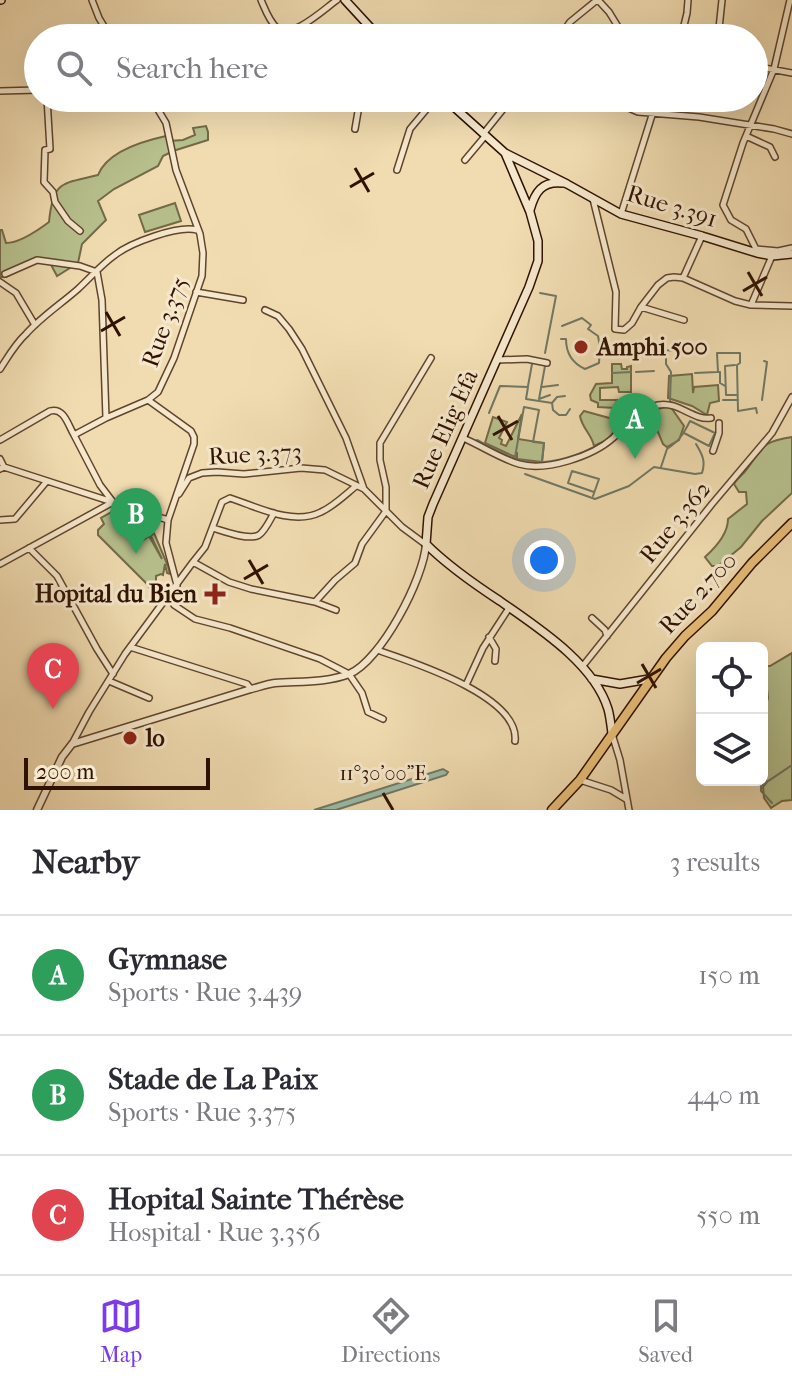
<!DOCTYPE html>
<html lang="en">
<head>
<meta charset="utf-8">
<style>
  :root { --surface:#fff; --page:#f2f2f3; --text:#2b2b33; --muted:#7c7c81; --line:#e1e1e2; --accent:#7c3aed }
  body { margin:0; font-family:"IM FELL French Canon",serif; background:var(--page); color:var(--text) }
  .controls { position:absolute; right:24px; bottom:24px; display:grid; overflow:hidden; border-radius:12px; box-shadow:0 8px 32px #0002 }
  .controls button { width:72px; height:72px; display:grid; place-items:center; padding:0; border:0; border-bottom:2px solid var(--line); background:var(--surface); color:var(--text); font:40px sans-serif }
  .scale { position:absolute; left:24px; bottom:20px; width:186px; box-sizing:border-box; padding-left:8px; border:4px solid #301201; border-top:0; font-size:22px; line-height:28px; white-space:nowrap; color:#301201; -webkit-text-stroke:6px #f6e8cc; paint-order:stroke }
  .you { position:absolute; left:544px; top:560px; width:28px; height:28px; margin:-20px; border:6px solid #fff; border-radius:50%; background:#1a73e8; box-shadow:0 0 0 12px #1a73e833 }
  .badge { display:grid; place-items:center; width:52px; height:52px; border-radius:50%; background:var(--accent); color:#fff; font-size:26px; font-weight:700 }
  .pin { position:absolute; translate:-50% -66px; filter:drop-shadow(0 2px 4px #0008) }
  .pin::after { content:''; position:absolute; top:42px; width:28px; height:24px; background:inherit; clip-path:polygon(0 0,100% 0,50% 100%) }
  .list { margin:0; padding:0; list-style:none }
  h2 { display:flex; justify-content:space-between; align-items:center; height:104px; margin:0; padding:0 32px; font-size:34px }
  h2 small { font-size:26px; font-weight:400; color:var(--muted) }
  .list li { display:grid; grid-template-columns:52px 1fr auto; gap:24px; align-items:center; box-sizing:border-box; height:120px; padding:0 32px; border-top:2px solid var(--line) }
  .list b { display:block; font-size:30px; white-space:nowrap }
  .list p { margin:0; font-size:26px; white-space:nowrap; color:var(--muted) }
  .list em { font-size:26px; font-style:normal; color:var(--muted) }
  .icon { flex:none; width:44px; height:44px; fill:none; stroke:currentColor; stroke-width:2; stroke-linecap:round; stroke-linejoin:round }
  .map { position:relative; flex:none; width:792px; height:810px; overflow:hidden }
  .search { position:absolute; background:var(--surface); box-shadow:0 8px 32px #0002; left:24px; right:24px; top:24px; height:88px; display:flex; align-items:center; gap:20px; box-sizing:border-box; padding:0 28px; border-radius:44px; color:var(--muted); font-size:30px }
  .sheet { height:464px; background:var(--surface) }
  nav { display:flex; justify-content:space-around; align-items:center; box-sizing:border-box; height:112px; border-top:2px solid var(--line); background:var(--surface); font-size:22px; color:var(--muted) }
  nav a { display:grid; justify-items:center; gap:4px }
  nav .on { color:var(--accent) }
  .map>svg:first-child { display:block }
  .green { fill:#b7c18e; stroke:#746a48; stroke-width:2 }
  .water { fill:#9bbca7; stroke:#707865; stroke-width:2 }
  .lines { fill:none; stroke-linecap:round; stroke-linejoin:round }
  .stream { stroke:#707865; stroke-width:2 }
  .minor-casing { stroke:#60442d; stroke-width:8 }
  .tertiary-casing { stroke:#60442d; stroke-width:9 }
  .secondary-casing { stroke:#301201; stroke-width:10 }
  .primary-casing { stroke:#301201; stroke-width:11 }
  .minor { stroke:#f6e8cc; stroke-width:5 }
  .tertiary { stroke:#f6e8cc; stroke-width:6 }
  .secondary { stroke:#f6e8cc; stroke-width:7 }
  .primary { stroke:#e8be78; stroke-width:8 }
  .ticks { fill:none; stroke:#301201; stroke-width:3 }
  .poi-dot { fill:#8f2418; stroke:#f6e8cc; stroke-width:3 }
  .labels { text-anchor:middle; stroke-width:6; stroke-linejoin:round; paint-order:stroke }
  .street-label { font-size:24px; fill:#301201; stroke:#f6e8cc }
  .poi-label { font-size:24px; font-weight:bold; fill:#301201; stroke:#f6e8cc; text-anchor:start }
  .ticks-label { font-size:20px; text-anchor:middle; fill:#301201; stroke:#f6e8cc; stroke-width:6; stroke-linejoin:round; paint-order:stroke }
</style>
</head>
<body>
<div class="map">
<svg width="792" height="810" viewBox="0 0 792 810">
  <rect width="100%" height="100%" fill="#f1dcb1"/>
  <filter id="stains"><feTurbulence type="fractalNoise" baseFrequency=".0025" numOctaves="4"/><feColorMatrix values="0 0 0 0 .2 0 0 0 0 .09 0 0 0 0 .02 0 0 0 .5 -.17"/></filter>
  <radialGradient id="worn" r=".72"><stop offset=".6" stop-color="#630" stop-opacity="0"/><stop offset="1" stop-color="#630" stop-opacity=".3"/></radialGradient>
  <path class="green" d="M206,126L208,132V140L173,151L163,156L158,166L114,189L98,201L106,220L82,244L78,263L57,276L49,261H38L6,277H0V230H2L6,243C20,243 37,231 49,222C53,180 62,184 98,175C107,152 143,141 166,136L169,141L183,140L195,135L193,128Z
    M175,203L181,221L145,232L139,215Z
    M612,364H621L622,369H627V367L631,366V392H619L618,387L600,388V400H617L615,408L598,407V403L591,400L590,395L596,384L612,383Z
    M692,374L693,393L694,387L718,385L719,401L710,403L707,415L692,406L668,398L669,376Z
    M670,406L684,426L679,440L667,447L663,444L649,411Z
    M584,411L613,419L615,414L625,416L626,418L607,440L594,446C592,435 582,428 580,416Z
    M522,414L518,439L544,443L542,462L517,459V452L515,457L485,443L493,417L507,422L499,438L502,440L501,444L506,446Z
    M792,437V493L762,521L741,547L718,566H712L705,557C715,548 728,533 728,519L747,504L746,492H739L734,484C738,477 743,475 747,469C764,446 761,442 792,437Z
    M115,510L154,524L150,528L152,531L140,540L142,541L149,536L162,559L151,536L154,533L168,566L170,574L167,573L165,564L163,575L161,574L156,576V582L159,588L158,591L152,592L146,583L98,535V530L104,524L101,518Z
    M792,653V800L782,801L771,808L764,798L763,787L767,782L762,771V718L768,698L767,689L762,682V666H770Z"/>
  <path class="water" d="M443,769L448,772L446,775L336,810H314Z"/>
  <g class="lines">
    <path class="stream" d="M540,293L556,296L545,353
      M561,339H566C566,353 572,363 585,369L599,363L600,347L598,336L588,329L591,325L582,318L562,326
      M611,349C622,348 633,346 644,347C658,348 669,352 683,351
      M666,353V364L671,372L670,401
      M735,365L725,366L726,395H736
      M545,366L539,399L550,395
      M636,372L654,371
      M612,373L631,372
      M695,373L717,372
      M528,386L532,364
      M725,386L720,383V372H718L717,353H740V363L737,365L738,411L756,408L757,413
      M542,387L558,385
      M565,396L557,397L552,403L553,410L559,415H566L570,409
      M723,400H738
      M762,400L767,362L764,361
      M664,402H671L702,415
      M489,413L500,386L528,387L526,399L552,403
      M626,422L636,412L650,405
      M477,440C491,447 508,458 523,461C550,466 581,455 603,442
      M515,457L524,407L539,410L533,442L544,443L542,462
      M661,467L667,449C679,441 683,435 690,421L715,433L709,446L684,433
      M525,474L595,499L629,486L654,467L695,474L702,473C706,461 702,454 696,444
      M593,496L599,479L572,471L568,483L594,492
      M772,803L761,791V786L792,765"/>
    <g class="minor-casing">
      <path id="minor" d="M92,0L99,18L111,38
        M261,0C265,9 269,21 277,28C292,40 324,9 337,0
        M598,0L609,12L625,38
        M790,0L774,69L743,143L723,205L731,220L746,229L756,249L778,251L792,248
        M434,38C443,30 447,27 460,32
        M559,38L570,22L597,0
        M681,38L687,13L688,0
        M718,38L722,0
        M754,66L792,73
        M0,91L38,90
        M47,98L50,149L45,150L44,182L53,192L55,202L68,221L80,231
        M151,98L166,123L176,170L200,234L203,253L202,276L174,358L158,392L148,400L191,431L194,437V444L168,520L166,543L177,585
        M613,98L624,106L638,112L699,117L774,129L792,134
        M355,129L360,100L363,98
        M484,133L512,98
        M746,136L770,147L775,157
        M465,160L486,135
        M397,170L410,129L436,98
        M593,199L616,292L615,329L624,330L632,323L641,307
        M621,214L653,112L660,98
        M772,256L751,305L792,306
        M5,274L37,260L80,266L97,272L102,300L106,418
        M683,278L702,236
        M0,282L16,293L35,325
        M196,292L243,300
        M265,310L278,316L289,329L302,349L346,438L364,489
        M684,320L641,307L658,285L667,278L674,277L683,278L735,301L751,305
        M497,360L527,359L547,363
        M0,369C8,357 15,344 26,334C41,317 61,304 78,289C90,278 102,264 115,255C130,243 178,225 197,230
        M463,438C482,446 499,458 519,464C546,472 593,456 613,438C627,425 639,409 658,405C679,401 693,421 711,418
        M0,440L50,411C64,407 68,425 74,435
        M713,451L719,433V423
        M0,459L4,467L0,469
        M4,467L168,520
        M179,494L189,478L202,473L217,472L244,474L301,468L325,470L364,489L402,527L425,544
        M0,520L15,519L47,481
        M213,528C223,531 249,541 259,535C265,531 270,520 274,513
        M29,548L57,576L97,649L113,674
        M193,562L205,547L222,502L230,498C257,507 293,526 321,512C334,506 345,495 356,486
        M0,564L113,502L100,485L74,435L106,418L148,400
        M169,595L174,605L195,619L230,628L320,659L349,674L362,693L368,712L383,719
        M315,602L336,610
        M592,618L605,630L607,636
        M489,637L496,649L495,661
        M130,647L247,684L251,689
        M377,650C412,662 520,696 515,741
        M582,667L712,504L772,433L792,397
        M109,681L149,698
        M466,685L483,648L509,608
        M612,734L620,760L629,810
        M72,744L89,712L125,654L193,562L229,582L251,589L315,602L335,580L355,563L362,544L386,511V487L380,460V443L431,358
        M580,780L611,790L626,799"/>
    </g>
    <g class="tertiary-casing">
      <path id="tertiary" d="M37,810L62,757L72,744L251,689C259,687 267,684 275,683C299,681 326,683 349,674C381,661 424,578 426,544"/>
    </g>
    <g class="secondary-casing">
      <path id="secondary" d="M0,0H1
        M345,0L380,38
        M444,98L505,153L530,212L538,241V261L529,287L433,504L428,517L426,544C448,566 474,584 500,601C537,627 594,663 608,709C610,716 611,725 612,733
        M505,153L567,184L621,214L702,236L757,253L772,256L792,254
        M530,210C535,192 542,181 562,183
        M592,679L620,684L649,679"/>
    </g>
    <g class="primary-casing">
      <path id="primary" d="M552,810L580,780L666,658L685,636L712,611L752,563L792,523"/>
    </g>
    <use href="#minor" class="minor"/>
    <use href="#tertiary" class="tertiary"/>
    <use href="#secondary" class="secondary"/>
    <use href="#primary" class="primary"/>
  </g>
  <path class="ticks" d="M355,168L369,192M350,187L374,173M748,272L762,296M743,291L767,277M106,312L120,336M101,331L125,317M498,416L512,440M493,435L518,421M249,560L263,584M244,579L268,565M642,664L656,688M637,683L661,669M383,793L393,810"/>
  <g class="poi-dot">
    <circle cx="581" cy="347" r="8"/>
    <path d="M211 582h8v8h8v8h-8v8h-8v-8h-8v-8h8z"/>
    <circle cx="130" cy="738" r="8"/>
  </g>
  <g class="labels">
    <g class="street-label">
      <text transform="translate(672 206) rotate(17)" y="8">Rue 3.391</text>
      <text transform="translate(165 322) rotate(-70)" y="8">Rue 3.375</text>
      <text transform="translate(445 429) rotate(-66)" y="8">Rue Elig Efa</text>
      <text transform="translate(255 454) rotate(-3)" y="8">Rue 3.373</text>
      <text transform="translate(675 522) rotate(-51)" y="8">Rue 3.362</text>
      <text transform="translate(698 593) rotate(-47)" y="8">Rue 2.700</text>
    </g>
    <g class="poi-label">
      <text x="597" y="355">Amphi 500</text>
      <text x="197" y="602" text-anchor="end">Hopital du Bien</text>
      <text x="146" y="746">lo</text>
    </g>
  </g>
  <g class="ticks-label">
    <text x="383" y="780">11°30'00"E</text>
  </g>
  <rect width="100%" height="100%" filter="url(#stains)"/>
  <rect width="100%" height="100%" fill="url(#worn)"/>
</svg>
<div class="controls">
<button><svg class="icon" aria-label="locate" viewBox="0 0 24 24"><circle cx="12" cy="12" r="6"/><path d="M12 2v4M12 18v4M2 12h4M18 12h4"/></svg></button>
<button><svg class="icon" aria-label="layers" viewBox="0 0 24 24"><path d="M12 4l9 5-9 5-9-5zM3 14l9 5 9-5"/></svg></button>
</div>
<div class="scale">200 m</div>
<div class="you"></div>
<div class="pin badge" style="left:635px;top:459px;background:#2e9e5b">A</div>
<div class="pin badge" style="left:136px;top:554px;background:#2e9e5b">B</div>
<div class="pin badge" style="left:53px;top:709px;background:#e0444e">C</div>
<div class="search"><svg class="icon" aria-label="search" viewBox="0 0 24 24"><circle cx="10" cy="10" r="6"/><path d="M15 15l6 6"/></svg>Search here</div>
</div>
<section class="sheet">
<h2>Nearby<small>3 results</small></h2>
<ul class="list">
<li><span class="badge" style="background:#2e9e5b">A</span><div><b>Gymnase</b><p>Sports · Rue 3.439</p></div><em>150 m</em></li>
<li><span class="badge" style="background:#2e9e5b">B</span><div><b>Stade de La Paix</b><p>Sports · Rue 3.375</p></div><em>440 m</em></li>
<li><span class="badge" style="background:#e0444e">C</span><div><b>Hopital Sainte Thérèse</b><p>Hospital · Rue 3.356</p></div><em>550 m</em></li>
</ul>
</section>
<nav>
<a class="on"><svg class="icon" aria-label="map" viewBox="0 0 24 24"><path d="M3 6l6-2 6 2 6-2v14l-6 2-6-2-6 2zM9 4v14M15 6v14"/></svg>Map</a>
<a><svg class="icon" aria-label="directions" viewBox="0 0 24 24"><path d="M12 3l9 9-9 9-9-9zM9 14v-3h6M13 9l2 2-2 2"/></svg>Directions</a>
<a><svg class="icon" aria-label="saved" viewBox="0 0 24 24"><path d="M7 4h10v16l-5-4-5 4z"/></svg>Saved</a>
</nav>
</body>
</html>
